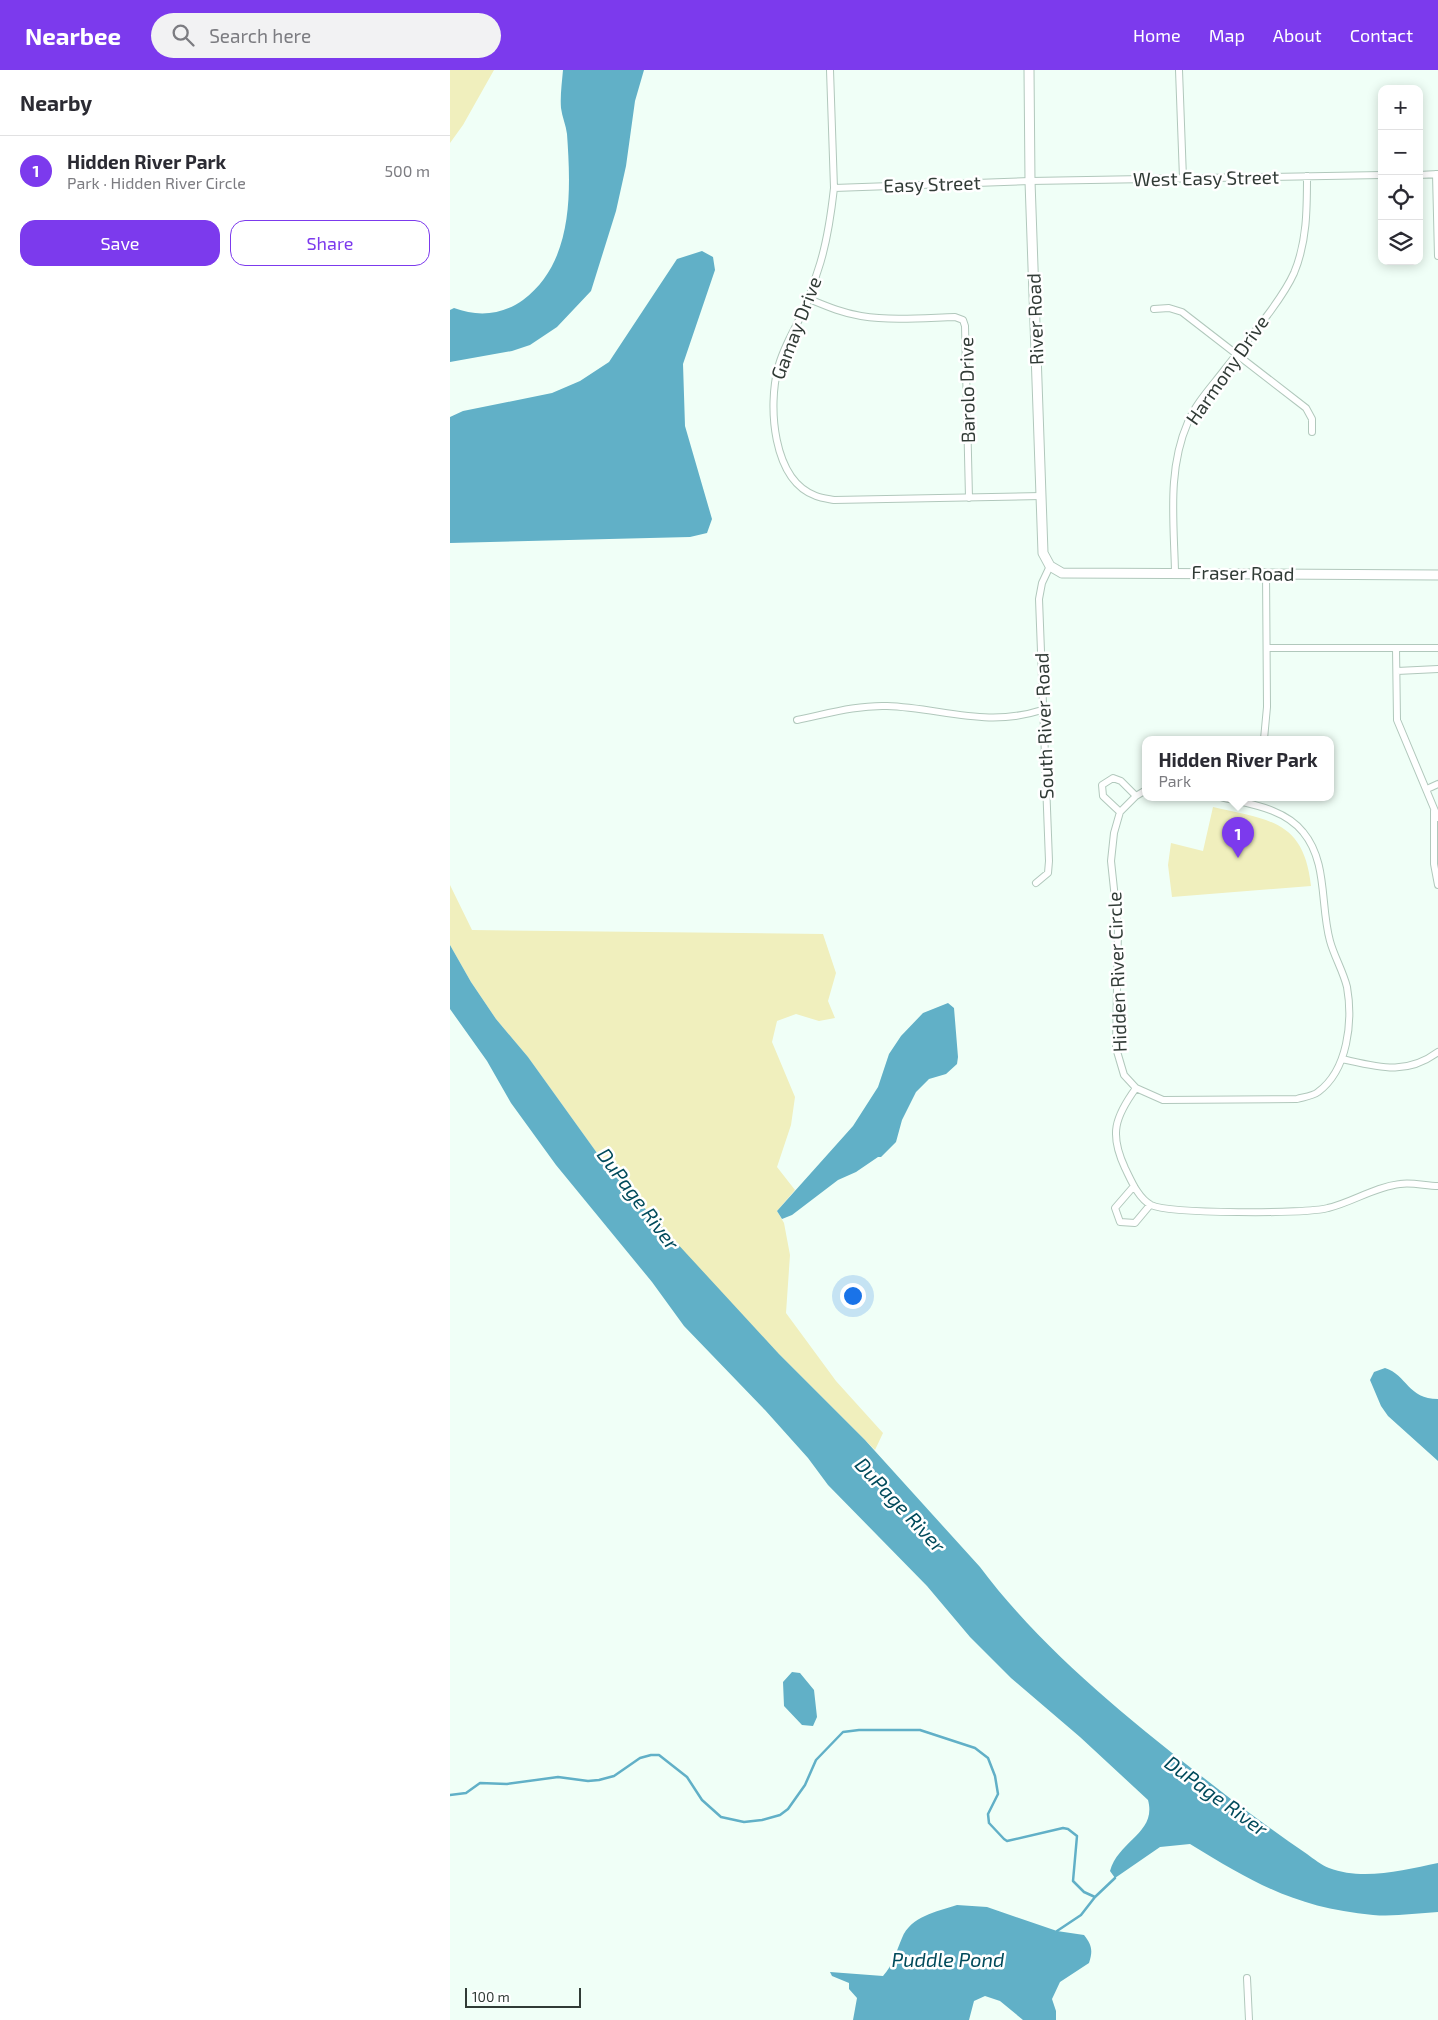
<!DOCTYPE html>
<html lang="en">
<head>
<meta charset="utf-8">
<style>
  :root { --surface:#fff; --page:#f2f2f3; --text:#2b2b33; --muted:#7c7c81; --line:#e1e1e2; --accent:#7c3aed }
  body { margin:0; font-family:"Exo 2",sans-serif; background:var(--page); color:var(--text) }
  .controls { position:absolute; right:15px; top:15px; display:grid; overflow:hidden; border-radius:10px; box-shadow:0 2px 12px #0003 }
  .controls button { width:45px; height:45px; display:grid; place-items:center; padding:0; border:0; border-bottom:1px solid var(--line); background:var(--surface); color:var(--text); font:25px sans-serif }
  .scale { position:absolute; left:15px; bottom:12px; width:116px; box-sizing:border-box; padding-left:5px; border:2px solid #313b36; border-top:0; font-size:14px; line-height:18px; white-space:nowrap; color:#313b36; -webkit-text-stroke:4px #fff; paint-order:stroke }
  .you { position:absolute; left:402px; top:1225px; width:18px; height:18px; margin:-12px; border:4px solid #fff; border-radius:50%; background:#1a73e8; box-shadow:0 0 0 8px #1a73e833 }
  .badge { display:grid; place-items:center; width:32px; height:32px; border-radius:50%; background:var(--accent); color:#fff; font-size:16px; font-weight:700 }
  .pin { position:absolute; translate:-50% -41px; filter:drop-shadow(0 1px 2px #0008) }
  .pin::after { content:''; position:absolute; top:26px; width:18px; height:15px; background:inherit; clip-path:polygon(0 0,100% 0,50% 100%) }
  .popup { position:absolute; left:692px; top:666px; width:192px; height:65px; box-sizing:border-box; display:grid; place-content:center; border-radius:10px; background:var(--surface); filter:drop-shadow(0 1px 4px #0005); font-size:16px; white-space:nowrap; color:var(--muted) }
  .popup b { font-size:19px; color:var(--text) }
  .popup::after { content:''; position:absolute; left:50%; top:100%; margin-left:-10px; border:10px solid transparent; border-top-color:var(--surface) }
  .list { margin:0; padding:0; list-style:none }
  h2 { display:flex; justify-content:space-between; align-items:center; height:65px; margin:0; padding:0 20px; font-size:21px }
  h2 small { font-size:16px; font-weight:400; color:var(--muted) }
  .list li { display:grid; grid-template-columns:32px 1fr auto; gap:15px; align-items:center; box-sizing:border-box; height:70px; padding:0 20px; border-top:1px solid var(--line) }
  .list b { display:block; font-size:19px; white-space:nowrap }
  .list p { margin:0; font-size:16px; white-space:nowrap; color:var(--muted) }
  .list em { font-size:16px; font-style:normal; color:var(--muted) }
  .actions { display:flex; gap:10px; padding:15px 20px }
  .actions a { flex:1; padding:11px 0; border:1px solid var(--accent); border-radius:15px; text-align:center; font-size:18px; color:var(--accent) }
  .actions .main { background:var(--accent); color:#fff }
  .icon { flex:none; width:28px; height:28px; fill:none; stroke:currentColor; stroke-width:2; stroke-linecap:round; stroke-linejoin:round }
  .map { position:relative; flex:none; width:988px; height:1950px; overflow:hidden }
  header { display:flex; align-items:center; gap:30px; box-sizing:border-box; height:70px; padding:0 25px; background:var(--accent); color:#fff }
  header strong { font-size:24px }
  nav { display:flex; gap:28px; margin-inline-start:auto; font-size:18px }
  .search { width:350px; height:45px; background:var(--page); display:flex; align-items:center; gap:12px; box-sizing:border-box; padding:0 18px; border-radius:28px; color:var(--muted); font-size:19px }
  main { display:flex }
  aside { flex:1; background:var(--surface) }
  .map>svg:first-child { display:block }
  .green { fill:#f0efbd }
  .water { fill:#61b0c7 }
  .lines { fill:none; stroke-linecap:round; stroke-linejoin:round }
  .stream { stroke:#61b0c7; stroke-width:2.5 }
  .street-casing { stroke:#b1c8bc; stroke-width:8 }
  .secondary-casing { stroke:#b1c8bc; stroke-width:11 }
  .street { stroke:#fff; stroke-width:6 }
  .secondary { stroke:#fff; stroke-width:9 }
  .labels { text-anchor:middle; stroke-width:5; stroke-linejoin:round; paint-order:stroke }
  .street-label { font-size:19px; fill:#313b36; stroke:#fff }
  .water-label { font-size:20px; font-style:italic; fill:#004a5b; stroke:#fff }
</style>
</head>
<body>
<header>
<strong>Nearbee</strong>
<div class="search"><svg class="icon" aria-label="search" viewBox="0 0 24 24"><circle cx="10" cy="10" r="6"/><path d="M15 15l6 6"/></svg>Search here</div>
<nav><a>Home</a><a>Map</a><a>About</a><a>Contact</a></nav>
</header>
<main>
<aside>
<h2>Nearby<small></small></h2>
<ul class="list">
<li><span class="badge">1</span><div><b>Hidden River Park</b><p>Park · Hidden River Circle</p></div><em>500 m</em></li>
</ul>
<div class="actions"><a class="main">Save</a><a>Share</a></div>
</aside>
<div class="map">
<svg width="988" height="1950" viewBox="0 0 988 1950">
  <rect width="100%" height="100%" fill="#f0fff7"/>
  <path class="green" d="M0,0H44L13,55L0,73Z
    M763,737C819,750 854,750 861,816L722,827L718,795L721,773L753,781Z
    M0,815L22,860L373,864L386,903L378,931L385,948L369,951L346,944L327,951L322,972L345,1027L341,1055L327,1097L345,1120L327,1141L334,1153L340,1185L336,1243L386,1311L433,1363L425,1380L329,1284L200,1146L147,1083L78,987L46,949L21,912L0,875Z"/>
  <path class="water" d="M113,0H194L185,31L176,96L166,141L141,221L107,257L80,275L62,281L0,292V240L4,238C28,247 52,245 73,230C124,192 121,121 117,64C116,55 112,47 111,38C110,26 112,12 113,0Z
    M252,181L263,187L265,200L233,294L235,356L262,449L257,463L240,467L0,473V347L13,341L102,323L130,311L159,292L227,189Z
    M0,875L21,912L46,949L78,987L147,1083L177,1119L329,1284L415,1370L530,1497C599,1589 696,1663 786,1733C809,1750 833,1768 857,1784C864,1789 871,1795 879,1798C913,1811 954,1800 988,1793V1842C967,1843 944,1847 923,1845C846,1838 804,1813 740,1774L710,1777L665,1808L660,1801C669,1770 707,1763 698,1730L630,1667L561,1608L520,1567L477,1516L378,1415L358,1388L315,1340L234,1256L202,1212L106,1095L61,1033L37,991L0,939Z
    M498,933L504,938L508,987L507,994L496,1004L479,1009L466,1022L452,1050L446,1072L431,1087H428L406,1102L388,1110L342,1145L332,1149L327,1141L403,1056L428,1017L439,984L451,966L473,943Z
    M935,1298C957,1305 958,1329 988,1329V1391L938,1346L931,1336L920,1310L924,1302Z
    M342,1602L350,1603L364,1620L367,1647L363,1656L352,1655L334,1636L333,1612Z
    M507,1835L537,1837L607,1861L634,1865C642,1875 643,1881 639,1893L610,1912L602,1929L606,1941V1950H573L550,1931L535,1926L524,1931L519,1950H403L407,1928L399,1919V1913L382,1906L380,1902L433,1906C443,1895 446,1882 452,1868C461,1846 486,1842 507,1835Z"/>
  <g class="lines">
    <path class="stream" d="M0,1725L16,1723L30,1713L57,1714L108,1707L138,1711L149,1710L164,1706L190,1688L201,1685H209L237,1707L252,1730L271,1747L294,1752L312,1750L330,1745L338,1739L355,1715L366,1690L393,1662L409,1660H470L525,1678L538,1688L545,1706L548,1724L538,1744L539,1753L554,1769L557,1771L613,1758L618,1759L627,1766L623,1811L634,1822L645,1827
      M607,1861L631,1845L645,1827L665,1808"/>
    <g class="street-casing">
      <path id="street" d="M380,0L384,118C381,145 377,174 368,200C365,209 362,219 359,228C350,252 334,273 328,298C318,335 322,410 366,426C371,428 379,429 384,430L592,426
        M729,0L733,108
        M986,104L988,186
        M969,105L988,104
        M384,118L580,111L932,105
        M359,229C376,236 392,243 411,246C442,251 474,248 505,247L513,250L515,256L519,428
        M704,239L719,238L732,242L856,338L862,349V362
        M725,502C724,452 717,400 738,352C746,333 762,316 775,299C795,273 831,232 844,203C857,172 857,139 857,106
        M817,578H946L947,650L988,748
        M946,578H988
        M947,601L988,599
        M347,650C377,644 406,635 437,636C492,638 536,658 592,640
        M814,669L817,637L816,502
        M977,719L988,714
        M696,720L686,726L670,742L664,763L661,791L668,857L666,978L674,1005L686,1018L713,1030L847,1029C854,1027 863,1026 868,1022C898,1000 903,951 897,917C893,901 884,886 880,871C870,835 878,792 853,762C834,738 799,734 771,727
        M984,741V794L988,815
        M670,742L653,726L652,715L663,708L671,711L686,726
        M586,813L598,803L599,791L589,529L592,513L600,496
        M892,989C928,997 956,1006 988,982
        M686,1018C665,1047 659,1064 675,1098C681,1110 688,1128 701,1135C720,1144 856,1144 878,1138C903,1132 924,1117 950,1114C962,1112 976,1116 988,1116
        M684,1116L665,1138L670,1152L685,1153L700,1135
        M797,1908L799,1950"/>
    </g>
    <g class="secondary-casing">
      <path id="secondary" d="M579,0L580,111L593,483L600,496L612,503L988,505"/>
    </g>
    <use href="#street" class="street"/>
    <use href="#secondary" class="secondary"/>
  </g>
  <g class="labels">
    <g class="street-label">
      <text transform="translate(756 108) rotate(-1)" y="7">West Easy Street</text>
      <text transform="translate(482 114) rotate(-2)" y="7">Easy Street</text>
      <text transform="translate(585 249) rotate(-92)" y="7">River Road</text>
      <text transform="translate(346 258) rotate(-69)" y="7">Gamay Drive</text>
      <text transform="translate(777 300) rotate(-55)" y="7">Harmony Drive</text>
      <text transform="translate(517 320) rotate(-91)" y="7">Barolo Drive</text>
      <text transform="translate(793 503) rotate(1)" y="7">Fraser Road</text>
      <text transform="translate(594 656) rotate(-92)" y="7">South River Road</text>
      <text transform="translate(667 902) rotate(-92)" y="7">Hidden River Circle</text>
    </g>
    <g class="water-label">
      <text transform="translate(188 1129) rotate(53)" y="7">DuPage River</text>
      <text transform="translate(450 1435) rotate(47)" y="7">DuPage River</text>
      <text transform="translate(766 1726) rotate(36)" y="7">DuPage River</text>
      <text x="498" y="1897">Puddle Pond</text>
    </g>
  </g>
</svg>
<div class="controls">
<button>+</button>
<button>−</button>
<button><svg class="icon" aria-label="locate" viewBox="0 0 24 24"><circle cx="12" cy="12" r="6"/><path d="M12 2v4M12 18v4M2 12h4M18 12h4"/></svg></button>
<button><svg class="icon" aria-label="layers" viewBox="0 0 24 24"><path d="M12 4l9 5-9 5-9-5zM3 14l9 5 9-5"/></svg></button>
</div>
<div class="scale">100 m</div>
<div class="you"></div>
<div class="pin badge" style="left:788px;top:788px">1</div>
<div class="popup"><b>Hidden River Park</b>Park</div>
</div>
</main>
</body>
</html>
